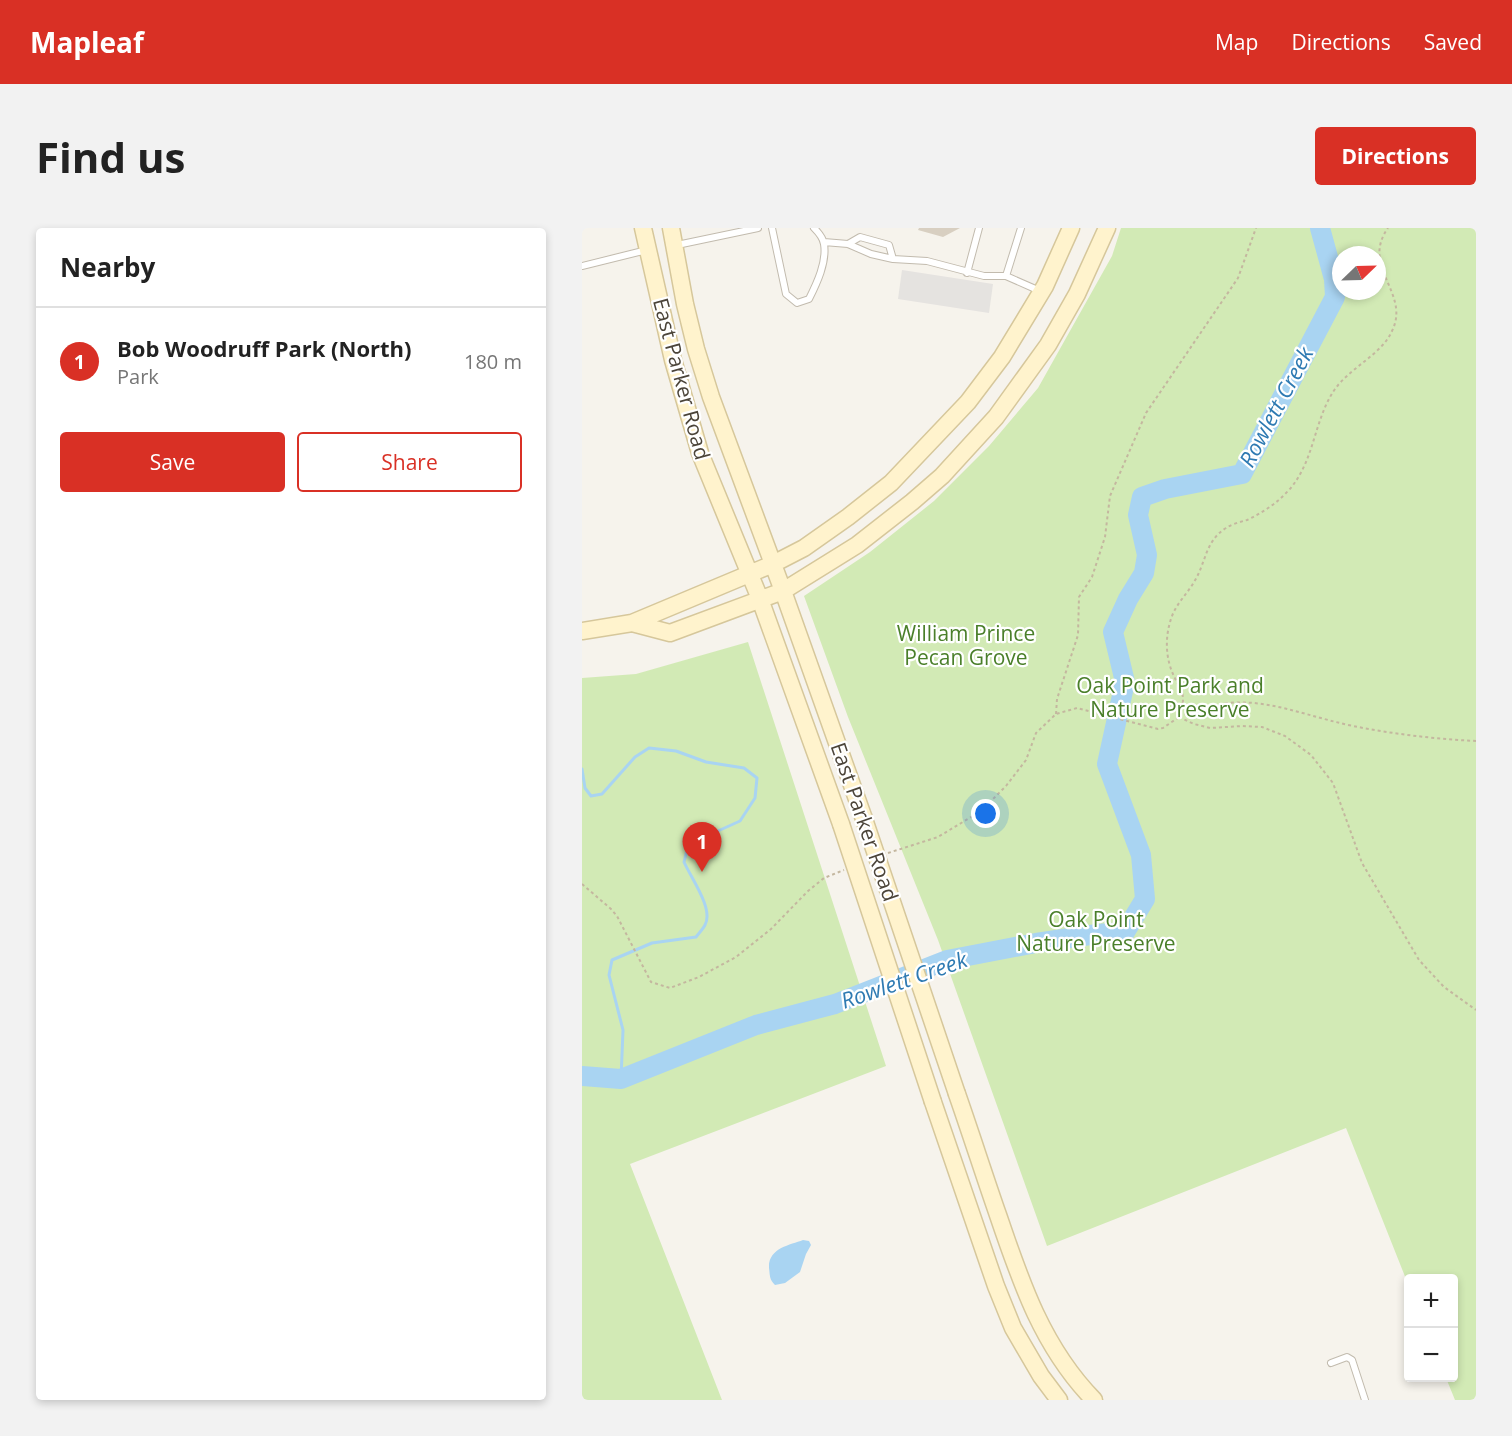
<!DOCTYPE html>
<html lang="en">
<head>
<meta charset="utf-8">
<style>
  :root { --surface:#fff; --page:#f2f2f2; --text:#222; --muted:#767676; --line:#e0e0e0; --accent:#d93025 }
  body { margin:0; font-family:"Open Sans",sans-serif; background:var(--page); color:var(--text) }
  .controls { position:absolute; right:18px; bottom:18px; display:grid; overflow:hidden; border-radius:6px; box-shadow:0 3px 9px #0003 }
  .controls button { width:54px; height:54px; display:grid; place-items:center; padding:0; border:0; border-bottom:2px solid var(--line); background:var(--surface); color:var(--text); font:30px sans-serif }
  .compass { position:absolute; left:750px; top:18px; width:54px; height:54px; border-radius:50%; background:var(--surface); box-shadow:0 3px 9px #0003; rotate:67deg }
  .you { position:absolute; left:404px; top:586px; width:21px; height:21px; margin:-15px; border:4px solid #fff; border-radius:50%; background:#1a73e8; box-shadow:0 0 0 9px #1a73e833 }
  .badge { display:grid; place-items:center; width:39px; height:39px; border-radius:50%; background:var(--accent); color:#fff; font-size:20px; font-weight:700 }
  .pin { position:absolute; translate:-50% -50px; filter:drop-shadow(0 2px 3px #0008) }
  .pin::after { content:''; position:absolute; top:32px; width:21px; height:18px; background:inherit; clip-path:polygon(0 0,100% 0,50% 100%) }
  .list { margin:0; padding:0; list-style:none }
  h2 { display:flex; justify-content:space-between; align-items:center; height:78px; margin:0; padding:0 24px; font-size:26px }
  h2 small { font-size:20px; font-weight:400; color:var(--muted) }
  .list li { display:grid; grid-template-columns:39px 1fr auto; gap:18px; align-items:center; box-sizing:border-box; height:108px; padding:0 24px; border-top:2px solid var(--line) }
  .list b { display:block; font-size:22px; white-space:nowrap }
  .list p { margin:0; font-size:20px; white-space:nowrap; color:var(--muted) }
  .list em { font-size:20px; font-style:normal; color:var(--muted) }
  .actions { display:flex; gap:12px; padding:18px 24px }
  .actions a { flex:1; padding:14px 0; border:2px solid var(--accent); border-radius:6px; text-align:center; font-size:21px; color:var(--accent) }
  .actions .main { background:var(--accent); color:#fff }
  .map { position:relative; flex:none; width:894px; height:1172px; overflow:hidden; border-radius:6px }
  header { display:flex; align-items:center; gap:36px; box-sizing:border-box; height:84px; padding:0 30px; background:var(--accent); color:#fff }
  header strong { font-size:28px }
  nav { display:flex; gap:33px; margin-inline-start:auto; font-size:21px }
  .intro { display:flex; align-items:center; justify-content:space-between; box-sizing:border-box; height:144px; padding:0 36px }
  h1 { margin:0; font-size:42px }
  .button { padding:15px 27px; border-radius:6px; background:var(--accent); color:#fff; font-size:21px; font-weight:700 }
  main { display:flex; gap:36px; padding:0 36px }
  aside { flex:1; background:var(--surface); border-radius:6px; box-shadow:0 3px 9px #0003 }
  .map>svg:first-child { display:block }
  .green { fill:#d2eab5; fill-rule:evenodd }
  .parking { fill:#e5e3e0 }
  .water { fill:#a9d4f2 }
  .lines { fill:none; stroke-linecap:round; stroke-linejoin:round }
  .stream { stroke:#a9d4f2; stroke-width:3 }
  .river { stroke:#a9d4f2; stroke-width:20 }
  .building { fill:#d8cfc1 }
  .service-casing { stroke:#c2bbae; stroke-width:8 }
  .secondary-casing { stroke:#d6c79b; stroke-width:19 }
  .path { stroke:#c4b79f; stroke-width:2; stroke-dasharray:3 3; stroke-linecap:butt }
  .service { stroke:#fff; stroke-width:6 }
  .secondary { stroke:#fff3cd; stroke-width:16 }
  .secondary-bridge-casing { stroke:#d6c79b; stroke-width:19; stroke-linecap:butt }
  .secondary-bridge { stroke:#fff3cd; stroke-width:16 }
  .labels { text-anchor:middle; stroke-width:4.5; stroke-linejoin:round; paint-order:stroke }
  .street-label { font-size:21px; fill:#4b4439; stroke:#fff }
  .park-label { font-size:21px; fill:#4a7f2a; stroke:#fff }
  .water-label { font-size:22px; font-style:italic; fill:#2e7ab2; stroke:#fff }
</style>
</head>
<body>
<header>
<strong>Mapleaf</strong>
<nav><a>Map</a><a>Directions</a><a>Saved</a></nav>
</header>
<div class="intro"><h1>Find us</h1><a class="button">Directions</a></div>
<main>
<aside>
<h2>Nearby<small></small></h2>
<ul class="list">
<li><span class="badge">1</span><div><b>Bob Woodruff Park (North)</b><p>Park</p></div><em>180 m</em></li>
</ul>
<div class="actions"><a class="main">Save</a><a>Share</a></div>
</aside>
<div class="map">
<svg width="894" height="1172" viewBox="0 0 894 1172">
  <rect width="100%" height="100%" fill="#f6f3ec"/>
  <path class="green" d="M539,0H894V1172H873L864,1150H872V1050H826V1056L764,900L465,1018L356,712L266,489L222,368L288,324L352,273L407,218L456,160L530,28ZM759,27H795V63H759Z
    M166,414L304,838L48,936L140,1172H0V450L54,446Z"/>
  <path class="parking" d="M320,42L411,56L407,85L316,71Z"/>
  <path class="water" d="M221,1012L227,1013L229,1017L224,1026L218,1044L203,1055L193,1057C187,1051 188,1047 187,1040C186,1020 208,1017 221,1012Z"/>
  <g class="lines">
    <path class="stream" d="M0,541L3,560L9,568L20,566L53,529L67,520L94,523L124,534L162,540L175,550L173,570L158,593L116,612L105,622L102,634C109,650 132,681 123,697C121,701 117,705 114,709L70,715L30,732L27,747L41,802L39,851"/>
    <path class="river" d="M0,848L39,851L174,797L253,776L365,732L454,715L515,706L543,704L563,671L559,627L525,536L543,454L531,404L546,371L562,345L565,327L556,287L560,269L583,261L660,246L753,69L752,51L738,0"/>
  </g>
  <path class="building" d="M337,0H378L361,9L336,2Z"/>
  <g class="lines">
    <g class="service-casing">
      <path id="service" d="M190,0L204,66L215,75L227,71C235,55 245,34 242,16C241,10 236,4 232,0
        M242,14L266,16L289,26L311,31L345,33L402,48H424L458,63
        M266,16L278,9L307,17L311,31
        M95,17L176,0
        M0,38L65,22
        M385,45L397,0
        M424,48L439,0
        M749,1135L765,1129L770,1132L783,1172"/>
    </g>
    <g class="secondary-casing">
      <path id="secondary" d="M61,0L91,132L118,225L178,371L259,596
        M89,0L103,76L114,121L129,169L201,363L281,588
        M50,395L88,405L201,363L275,317L330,274L360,248L414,189L466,117L495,66L525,0
        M0,403L50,395L191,336L222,320L266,289L309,255L386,174L420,129L463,58L489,0
        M375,866C389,906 402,947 416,987C439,1055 461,1120 512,1172
        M351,874L414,1058L431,1100L459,1148L477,1172"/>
    </g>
    <path class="path" d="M474,486L475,471L496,407L497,369L510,349L523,309L528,268L564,185L656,50L674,0
      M597,489L612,496L628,500L660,498L680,499L703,508L729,527L751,555L780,635L837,732L862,759L894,782
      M597,489C664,458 705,484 771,498C811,506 853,511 894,513
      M306,625L356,609L399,583L424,558L444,532L454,505L474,486L495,480L576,501L581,500L597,489C599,483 601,477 601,471C601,462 594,454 591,446C583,428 583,407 590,388C595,375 605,366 612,354C624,335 623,313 644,300C650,296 658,294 665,292C680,285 694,276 706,263C733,234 731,193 753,161C769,139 800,126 810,103C829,65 778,39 806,0
      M0,656L29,681L35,688L69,754L88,760L117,749L154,729L189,701L226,663L242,650L262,642"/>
    <use href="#service" class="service"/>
    <use href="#secondary" class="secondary"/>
    <g class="secondary-bridge-casing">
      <path id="secondary-bridge" d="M281,588L375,866
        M259,596L351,874"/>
    </g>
    <use href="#secondary-bridge" class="secondary-bridge"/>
  </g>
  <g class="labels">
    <g class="street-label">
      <text transform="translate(99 151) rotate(75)" y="7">East Parker Road</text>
      <text transform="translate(282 594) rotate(71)" y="7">East Parker Road</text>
    </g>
    <g class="park-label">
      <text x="384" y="413">William Prince<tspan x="384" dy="24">Pecan Grove</tspan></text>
      <text x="588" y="465">Oak Point Park and<tspan x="588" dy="24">Nature Preserve</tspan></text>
      <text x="514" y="699">Oak Point<tspan x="514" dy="24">Nature Preserve</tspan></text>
    </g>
    <g class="water-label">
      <text transform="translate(694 179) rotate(-62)" y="8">Rowlett Creek</text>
      <text transform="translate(322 752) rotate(-19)" y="8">Rowlett Creek</text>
    </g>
  </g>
</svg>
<div class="controls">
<button>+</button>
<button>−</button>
</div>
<svg class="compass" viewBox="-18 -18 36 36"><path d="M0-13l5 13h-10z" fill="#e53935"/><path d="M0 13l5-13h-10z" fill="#767676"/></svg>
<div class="you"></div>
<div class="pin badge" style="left:120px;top:644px">1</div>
</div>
</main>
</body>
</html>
